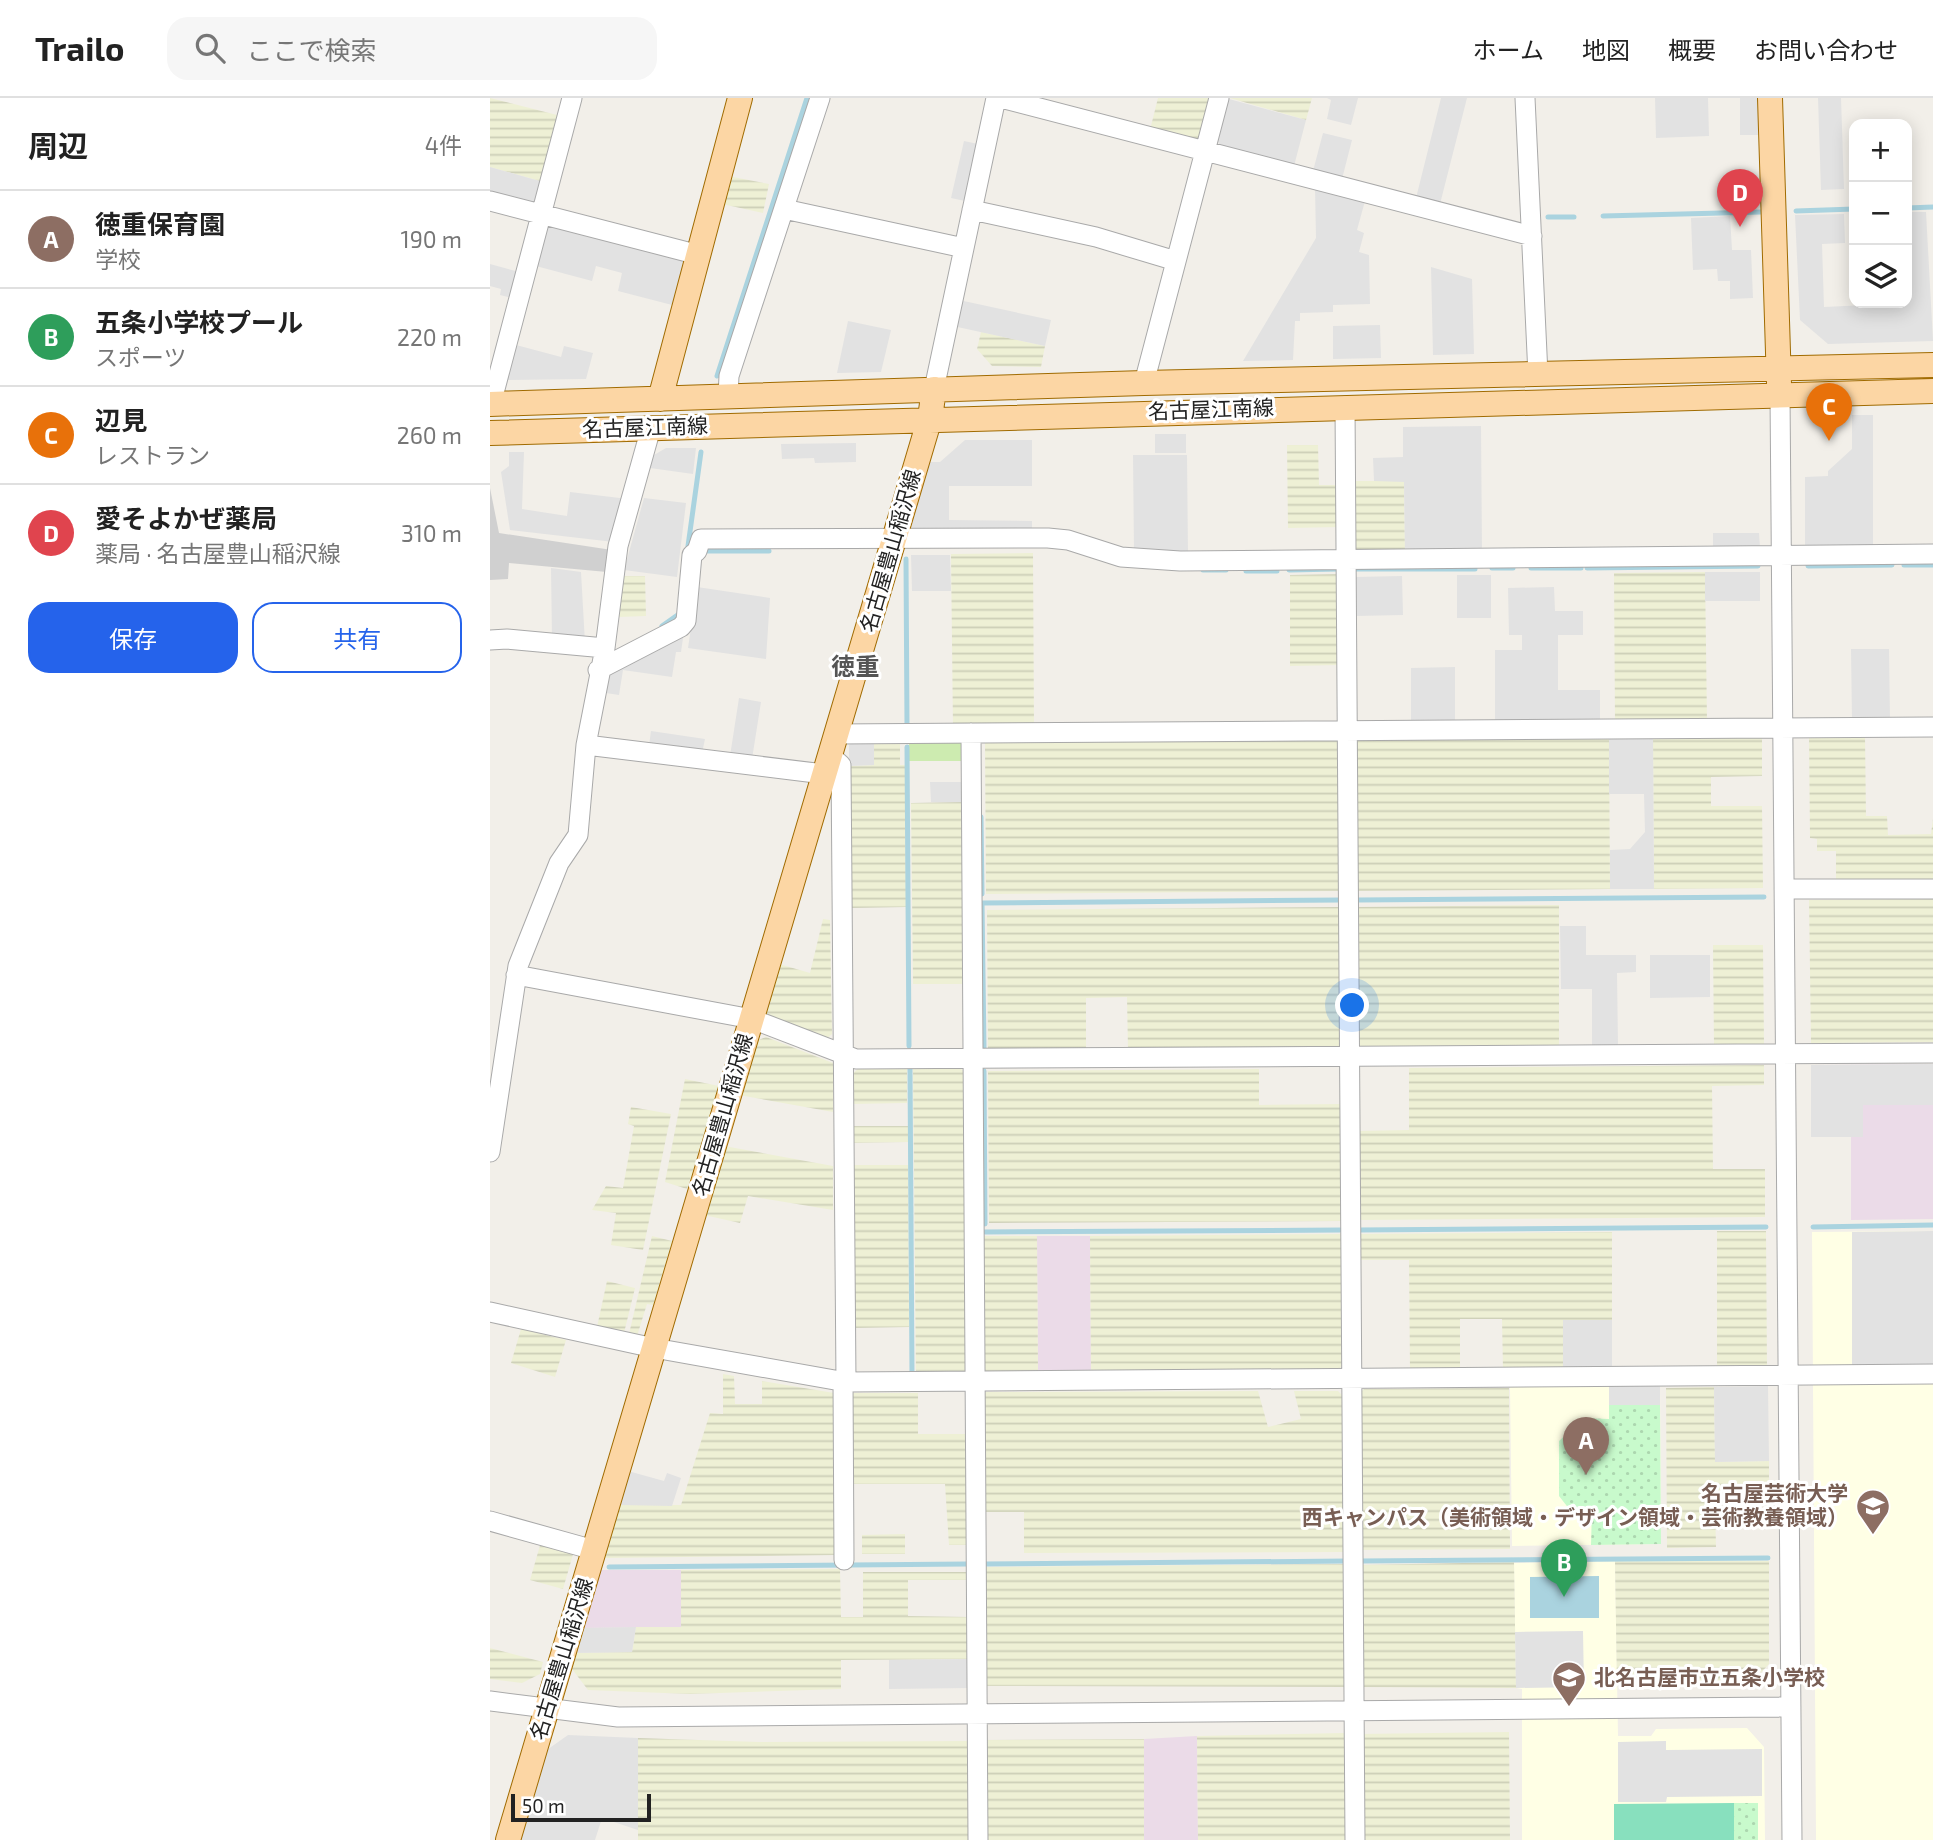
<!DOCTYPE html>
<html lang="ja">
<head>
<meta charset="utf-8">
<style>
  :root { --surface:#fff; --page:#f6f6f6; --text:#222; --muted:#767676; --line:#e0e0e0; --accent:#2563eb }
  body { margin:0; font-family:"Exo 2","Noto Sans JP",sans-serif; background:var(--page); color:var(--text) }
  .controls { position:absolute; right:21px; top:21px; display:grid; overflow:hidden; border-radius:14px; box-shadow:0 4px 18px #0003 }
  .controls button { width:63px; height:63px; display:grid; place-items:center; padding:0; border:0; border-bottom:2px solid var(--line); background:var(--surface); color:var(--text); font:35px sans-serif }
  .scale { position:absolute; left:21px; bottom:18px; width:140px; box-sizing:border-box; padding-left:7px; border:4px solid #222; border-top:0; font-size:19px; line-height:24px; white-space:nowrap; color:#222; -webkit-text-stroke:5px #fff; paint-order:stroke }
  .you { position:absolute; left:863px; top:908px; width:24px; height:24px; margin:-18px; border:5px solid #fff; border-radius:50%; background:#1a73e8; box-shadow:0 0 0 10px #1a73e833 }
  .badge { display:grid; place-items:center; width:46px; height:46px; border-radius:50%; background:var(--accent); color:#fff; font-size:23px; font-weight:700 }
  .pin { position:absolute; translate:-50% -58px; filter:drop-shadow(0 2px 4px #0008) }
  .pin::after { content:''; position:absolute; top:37px; width:24px; height:21px; background:inherit; clip-path:polygon(0 0,100% 0,50% 100%) }
  .list { margin:0; padding:0; list-style:none }
  h2 { display:flex; justify-content:space-between; align-items:center; height:91px; margin:0; padding:0 28px; font-size:30px }
  h2 small { font-size:23px; font-weight:400; color:var(--muted) }
  .list li { display:grid; grid-template-columns:46px 1fr auto; gap:21px; align-items:center; box-sizing:border-box; height:98px; padding:0 28px; border-top:2px solid var(--line) }
  .list b { display:block; font-size:26px; white-space:nowrap }
  .list p { margin:0; font-size:23px; white-space:nowrap; color:var(--muted) }
  .list em { font-size:23px; font-style:normal; color:var(--muted) }
  .actions { display:flex; gap:14px; padding:21px 28px }
  .actions a { flex:1; padding:16px 0; border:2px solid var(--accent); border-radius:21px; text-align:center; font-size:24px; color:var(--accent) }
  .actions .main { background:var(--accent); color:#fff }
  .icon { flex:none; width:38px; height:38px; fill:none; stroke:currentColor; stroke-width:2; stroke-linecap:round; stroke-linejoin:round }
  .map { position:relative; flex:none; width:1443px; height:1742px; overflow:hidden }
  header { display:flex; align-items:center; gap:42px; box-sizing:border-box; height:98px; padding:0 35px; background:var(--surface); border-bottom:2px solid var(--line) }
  header strong { font-size:33px }
  nav { display:flex; gap:38px; margin-inline-start:auto; font-size:24px }
  .search { width:490px; height:63px; background:var(--page); display:flex; align-items:center; gap:18px; box-sizing:border-box; padding:0 24px; border-radius:21px; color:var(--muted); font-size:26px }
  main { display:flex }
  aside { flex:1; background:var(--surface) }
  .map>svg:first-child { display:block }
  .industrial { fill:#ebdbe8 }
  .education { fill:#ffffe5 }
  .religious { fill:#d0d0d0 }
  .farmland { fill:url(#farmland-rules) }
  .grass { fill:#cdebb0 }
  .park { fill:url(#park-dots) }
  .pitch { fill:#88e0be }
  .parking { fill:#e2e2e2 }
  .water { fill:#aad3df }
  .lines { fill:none; stroke-linecap:round; stroke-linejoin:round }
  .stream { stroke:#aad3df; stroke-width:5 }
  .minor-casing { stroke:#a9a9a9; stroke-width:21 }
  .major-casing { stroke:#a06b00; stroke-width:26 }
  .minor { stroke:#fff; stroke-width:19 }
  .major { stroke:#fcd6a4; stroke-width:24 }
  .labels { text-anchor:middle; stroke-width:6; stroke-linejoin:round; paint-order:stroke }
  .street-label { font-size:21px; fill:#222; stroke:#fff }
  .education-label { font-size:21px; font-weight:bold; fill:#785e54; stroke:#fff; text-anchor:end }
  .quarter-label { font-size:24px; font-weight:bold; fill:#555; stroke:#fff }
</style>
</head>
<body>
<header>
<strong>Trailo</strong>
<div class="search"><svg class="icon" aria-label="search" viewBox="0 0 24 24"><circle cx="10" cy="10" r="6"/><path d="M15 15l6 6"/></svg>ここで検索</div>
<nav><a>ホーム</a><a>地図</a><a>概要</a><a>お問い合わせ</a></nav>
</header>
<main>
<aside>
<h2>周辺<small>4件</small></h2>
<ul class="list">
<li><span class="badge" style="background:#8d6e63">A</span><div><b>徳重保育園</b><p>学校</p></div><em>190 m</em></li>
<li><span class="badge" style="background:#2e9e5b">B</span><div><b>五条小学校プール</b><p>スポーツ</p></div><em>220 m</em></li>
<li><span class="badge" style="background:#e8710a">C</span><div><b>辺見</b><p>レストラン</p></div><em>260 m</em></li>
<li><span class="badge" style="background:#e0444e">D</span><div><b>愛そよかぜ薬局</b><p>薬局 · 名古屋豊山稲沢線</p></div><em>310 m</em></li>
</ul>
<div class="actions"><a class="main">保存</a><a>共有</a></div>
</aside>
<div class="map">
<svg width="1443" height="1742" viewBox="0 0 1443 1742">
  <defs>
    <pattern id="farmland-rules" width="6" height="5" patternUnits="userSpaceOnUse" patternTransform="scale(1.75)"><rect width="6" height="5" fill="#eef0d5"/><path d="M0 2.5h6" fill="none" stroke="#ccceb7"/></pattern>
    <pattern id="park-dots" width="8" height="8" patternUnits="userSpaceOnUse" patternTransform="scale(1.75)"><rect width="8" height="8" fill="#c8facc"/><path d="M2 2h.1M6 6h.1" fill="none" stroke="#acd6af" stroke-width="1.8" stroke-linecap="round"/></pattern>
  </defs>
  <rect width="100%" height="100%" fill="#f2efe9"/>
  <path class="industrial" d="M1443,966V1121L1361,1122V1039H1321V967Z
    M547,1138H600L601,1274L548,1276Z
    M109,1472H191V1529L90,1530Z
    M707,1638L708,1742H654V1641Z"/>
  <path class="education" d="M1443,1133V1742H1326L1322,1134Z
    M1170,1287L1171,1446L1022,1448L1020,1289Z
    M1125,1463L1128,1638H1161L1166,1631L1257,1630L1274,1649L1275,1742H1032V1591L1026,1590L1024,1465Z"/>
  <path class="religious" d="M0,390L9,435L122,452L117,474L19,465L18,481L0,482Z"/>
  <path class="farmland" d="M0,0L71,18L53,84L0,69Z
    M668,0H722L712,40L705,43L660,32Z
    M740,0H822L816,22Z
    M238,78L279,86L273,115L232,106Z
    M491,234L555,248L551,269L502,268L487,251Z
    M797,347H828L829,387H851V429L798,430Z
    M862,383H914L915,455L868,456L863,450Z
    M543,455L544,630L463,631L461,456Z
    M1215,474L1217,624L1125,625L1124,475Z
    M849,476L850,567L800,568V477Z
    M134,478H155L156,518L128,519Z
    M1375,637L1376,718H1397L1398,737L1441,736L1443,721V785L1346,786V753H1327V741L1320,740L1319,638Z
    M1272,638V678L1221,679V708H1272L1273,790L1164,791L1163,639Z
    M1119,639L1120,791L865,793L864,641Z
    M849,641L850,793L496,796L495,643Z
    M410,642V667H415L416,809L360,810L359,668L384,667V643Z
    M475,704L476,886H423L421,705Z
    M1443,801V944L1321,945L1319,802Z
    M1069,807V949L872,950L866,945L865,809Z
    M850,809L851,950L638,952L637,899L596,900V952L498,953L497,812Z
    M333,821L340,822L342,936L334,943L278,921L274,913L289,866L320,875Z
    M1223,847H1273L1274,946L1224,947Z
    M276,939L343,965V1014L249,997L266,943Z
    M1274,967V987L1222,988L1223,1071H1275V1119L867,1122L866,1033L919,1032V970Z
    M417,970V1005L360,1006V978L368,971Z
    M423,970H470L476,976L478,1270L472,1276L426,1277Z
    M769,971V1007L851,1006L852,1123L499,1125L498,973Z
    M195,981L229,988L197,1091L175,1084Z
    M141,1009L181,1016L153,1152L121,1147L126,1115L102,1112L116,1088L133,1090L144,1028L138,1026Z
    M360,1028H418V1044L360,1045Z
    M234,1048L343,1068V1112L258,1098L250,1125L214,1117Z
    M360,1067H418L419,1229L361,1230Z
    M1227,1133H1276L1277,1272H1227Z
    M1122,1134V1222H1073V1272H1013L1012,1221H970V1273H920L919,1162H867V1136Z
    M852,1136L853,1267L846,1273L601,1274L600,1138Z
    M162,1138L182,1143L163,1207L157,1206L147,1238L139,1236Z
    M489,1138H547L548,1276H495Z
    M117,1183L145,1190L134,1235L107,1229Z
    M31,1231L76,1242L65,1279L21,1265Z
    M233,1276L244,1278L245,1306H272V1283L344,1295L346,1457L114,1460L129,1407H191L220,1315L233,1316Z
    M1224,1289L1225,1364L1279,1363V1404L1225,1405L1226,1449L1177,1450L1176,1290Z
    M1019,1290L1020,1451L869,1452L868,1297L874,1291Z
    M768,1293L778,1329L811,1321L804,1293H848L853,1298V1454L534,1455V1414H491V1299L496,1294Z
    M358,1295H428V1336H479L480,1447H459L455,1386H358Z
    M415,1436V1456H372V1437Z
    M51,1444L84,1453L73,1491L40,1482Z
    M1125,1463H1279V1566L1260,1586L1127,1588Z
    M1024,1464L1026,1590L871,1589L869,1467Z
    M854,1466L855,1589L494,1588L493,1469Z
    M350,1471L351,1519H373V1474H478V1482H418V1518L479,1519V1561L351,1562V1591L200,1596L98,1592L79,1567L83,1555L142,1554L146,1529H191V1472Z
    M0,1550L53,1564L50,1576L32,1585L0,1581Z
    M1019,1634L1020,1742H871L869,1636Z
    M855,1635L857,1742H708L707,1638Z
    M148,1640L269,1644L480,1643L482,1742H148Z
    M654,1641V1742H493L494,1642Z"/>
  <path class="grass" d="M419,645H471L475,649V663H419Z"/>
  <path class="park" d="M1119,1307H1170L1171,1446L1101,1447L1102,1412H1080L1069,1398V1343L1094,1320L1119,1321Z
    M1244,1705H1268V1742H1244Z"/>
  <path class="pitch" d="M1244,1705V1742H1124V1706Z"/>
  <path class="parking" d="M837,0H868L861,27L837,21L841,2Z
    M951,0H977L950,106L926,100Z
    M1165,0H1218L1219,38L1166,40Z
    M1250,0H1268V37H1250Z
    M1328,0H1351L1354,91L1331,92Z
    M739,1L816,22L804,68L730,49L728,43Z
    M833,35L862,42L852,81L823,73Z
    M474,43L488,46L475,103L461,100Z
    M0,69L53,84L48,105L43,108L0,96Z
    M825,90L875,103L867,132L874,135L869,154L879,157L880,206L843,207V214L810,215V223H805L803,262L753,263L826,140Z
    M1417,114H1436L1443,243L1338,246L1310,222L1305,117L1354,116L1355,145L1332,146L1334,209L1417,205Z
    M1240,118L1242,152H1261L1263,200L1240,201V183H1228L1227,171L1203,172L1201,120Z
    M58,123L194,160L197,166L186,208L128,193L132,175L106,168L102,183L46,168Z
    M0,166L29,174L22,200L10,197L11,191L0,188Z
    M941,169L982,181L984,256L943,257Z
    M469,202L561,222L555,248L463,228Z
    M358,223L401,232L391,274L347,275Z
    M890,227L891,260L843,261V228Z
    M26,247L71,259L74,248L103,255L96,281L16,282Z
    M1362,317H1383V450L1315,449V379L1338,378V373L1362,351Z
    M991,328L992,455H915L914,384L884,383L883,360L913,359V329Z
    M665,336H696V355H665Z
    M475,342H542V388H459V422L542,423V434H423L418,430L437,364H450Z
    M366,345V364L325,365L324,360L292,361L291,346Z
    M176,350H206L203,376L160,370L164,357Z
    M19,354H34L32,411L77,418L80,394L138,401L124,444L20,432L11,374L19,368Z
    M643,357H697L698,457L644,454Z
    M154,400L196,405L187,479L134,472Z
    M1223,435H1269L1270,450L1223,453Z
    M421,457H460L461,493H422Z
    M61,470L91,474L95,545L62,541Z
    M1215,474H1270V503H1215Z
    M967,477H1001V520H967Z
    M912,478L913,517L865,518V479Z
    M207,489L280,500L276,561L198,550Z
    M1064,489L1065,513H1093V537H1068V592H1110V625L1005,626V552H1032V537H1019L1018,490Z
    M194,533L191,554H186L182,579L133,572L129,597L116,595L119,571Z
    M1361,551H1399L1400,622L1362,623Z
    M965,569V626H921V570Z
    M249,600L271,604L262,661L240,658Z
    M161,633L215,641L212,655L159,648Z
    M1119,639H1163L1164,791H1120V752L1140,751L1155,734L1154,696H1119Z
    M364,643H384V667L359,668V647Z
    M440,684H475V704H441Z
    M1070,828H1096V857H1146V874L1127,875L1128,948H1102V891H1071Z
    M1160,857H1220V899L1160,900Z
    M1443,966V1007H1373V1039H1321V967Z
    M1443,1133V1268L1362,1269V1134Z
    M1073,1222H1122V1272H1073Z
    M1119,1287H1170V1307H1119Z
    M1278,1288L1279,1363L1225,1364L1224,1289Z
    M138,1373L174,1383L177,1375L191,1380L182,1408L129,1407Z
    M146,1529L142,1554L83,1555L90,1530Z
    M1093,1533L1094,1589L1026,1590L1025,1534Z
    M479,1561V1590L399,1591V1562Z
    M78,1637L148,1640V1732L112,1720L105,1742H29L54,1654Z
    M1176,1643V1652L1272,1651V1698L1177,1699L1176,1704H1128V1644Z"/>
  <path class="water" d="M1109,1478V1520H1040V1479Z"/>
  <g class="lines">
    <path class="stream" d="M1417,110L1443,109
      M1306,113L1364,111
      M1113,118L1271,114
      M1058,119H1084
      M227,278L317,0
      M198,448L211,354
      M212,453H279
      M416,461L417,628
      M1414,467H1443
      M1318,468L1402,467
      M1002,470H1023
      M1041,470H1091
      M1097,470L1268,468
      M866,471H985
      M713,472H736
      M799,472L848,471
      M756,473H787
      M172,528L189,516
      M417,649L419,948
      M491,719L492,796
      M868,802L1274,799
      M494,950L492,805L851,802
      M420,971L422,1277
      M494,973L495,1126
      M1323,1129L1443,1127
      M868,1132L1276,1129
      M495,1134L850,1132
      M871,1463L1278,1460
      M494,1466L857,1463
      M119,1469L477,1466"/>
    <g class="minor-casing">
      <path id="minor" d="M511,0L1042,138
        M1035,0L1048,277
        M0,103L209,157
        M294,111L474,150
        M482,112L606,139L686,163
        M654,285L729,0
        M444,291L506,0
        M1290,297L1302,1742
        M238,298L239,278L330,0
        M1,306L82,0
        M855,308L865,1742
        M0,542L17,541L115,550
        M108,572L191,529L196,523L202,457L207,453L211,441L558,440L578,442L631,459L690,463L1443,456
        M481,635L488,1742
        M346,636L1443,629
        M96,647L334,676
        M340,657L351,667L356,1284
        M1294,791H1443
        M26,877L262,921L366,961L1443,955
        M0,1054L28,868L69,765L88,737L96,647L115,550L128,448L161,330
        M0,1214L164,1250L356,1284L1443,1276
        M353,1284L354,1462
        M0,1423L104,1452
        M0,1603L128,1619L1301,1609"/>
    </g>
    <g class="major-casing">
      <path id="major" d="M1280,0L1289,286
        M170,301L250,0
        M0,306L654,285L1443,267
        M0,335L1443,293
        M18,1742L440,320L444,291"/>
    </g>
    <use href="#minor" class="minor"/>
    <use href="#major" class="major"/>
  </g>
  <defs>
    <g id="university-pin" transform="scale(1.75)"><path d="M0 17L-7.5 6A9.5 9.5 0 1 1 7.5 6Z" fill="#8d6e63" stroke="#fff"/><path d="M0-5L7-2L0 1L-7-2ZM-4 1L0 2.5L4 1V4Q0 6-4 4Z" fill="#fff"/></g>
    <g id="school-pin" transform="scale(1.75)"><path d="M0 17L-7.5 6A9.5 9.5 0 1 1 7.5 6Z" fill="#8d6e63" stroke="#fff"/><path d="M0-5L7-2L0 1L-7-2ZM-4 1L0 2.5L4 1V4Q0 6-4 4Z" fill="#fff"/></g>
  </defs>
  <g fill-rule="evenodd">
    <use href="#university-pin" x="1383" y="1408"/>
    <use href="#school-pin" x="1079" y="1580"/>
  </g>
  <g class="labels">
    <g class="street-label">
      <text transform="translate(721 312) rotate(-2)" y="7">名古屋江南線</text>
      <text transform="translate(155 330) rotate(-2)" y="7">名古屋江南線</text>
      <text transform="translate(401 453) rotate(-74)" y="7">名古屋豊山稲沢線</text>
      <text transform="translate(233 1017) rotate(-74)" y="7">名古屋豊山稲沢線</text>
      <text transform="translate(72 1561) rotate(-73)" y="7">名古屋豊山稲沢線</text>
    </g>
    <g class="education-label">
      <text x="1358" y="1403">名古屋芸術大学<tspan x="1358" dy="24">西キャンパス（美術領域・デザイン領域・芸術教養領域）</tspan></text>
      <text x="1104" y="1587" text-anchor="start">北名古屋市立五条小学校</text>
    </g>
    <g class="quarter-label">
      <text x="365" y="577">徳重</text>
    </g>
  </g>
</svg>
<div class="controls">
<button>+</button>
<button>−</button>
<button><svg class="icon" aria-label="layers" viewBox="0 0 24 24"><path d="M12 4l9 5-9 5-9-5zM3 14l9 5 9-5"/></svg></button>
</div>
<div class="scale">50 m</div>
<div class="you"></div>
<div class="pin badge" style="left:1096px;top:1377px;background:#8d6e63">A</div>
<div class="pin badge" style="left:1074px;top:1499px;background:#2e9e5b">B</div>
<div class="pin badge" style="left:1339px;top:343px;background:#e8710a">C</div>
<div class="pin badge" style="left:1250px;top:129px;background:#e0444e">D</div>
</div>
</main>
</body>
</html>
